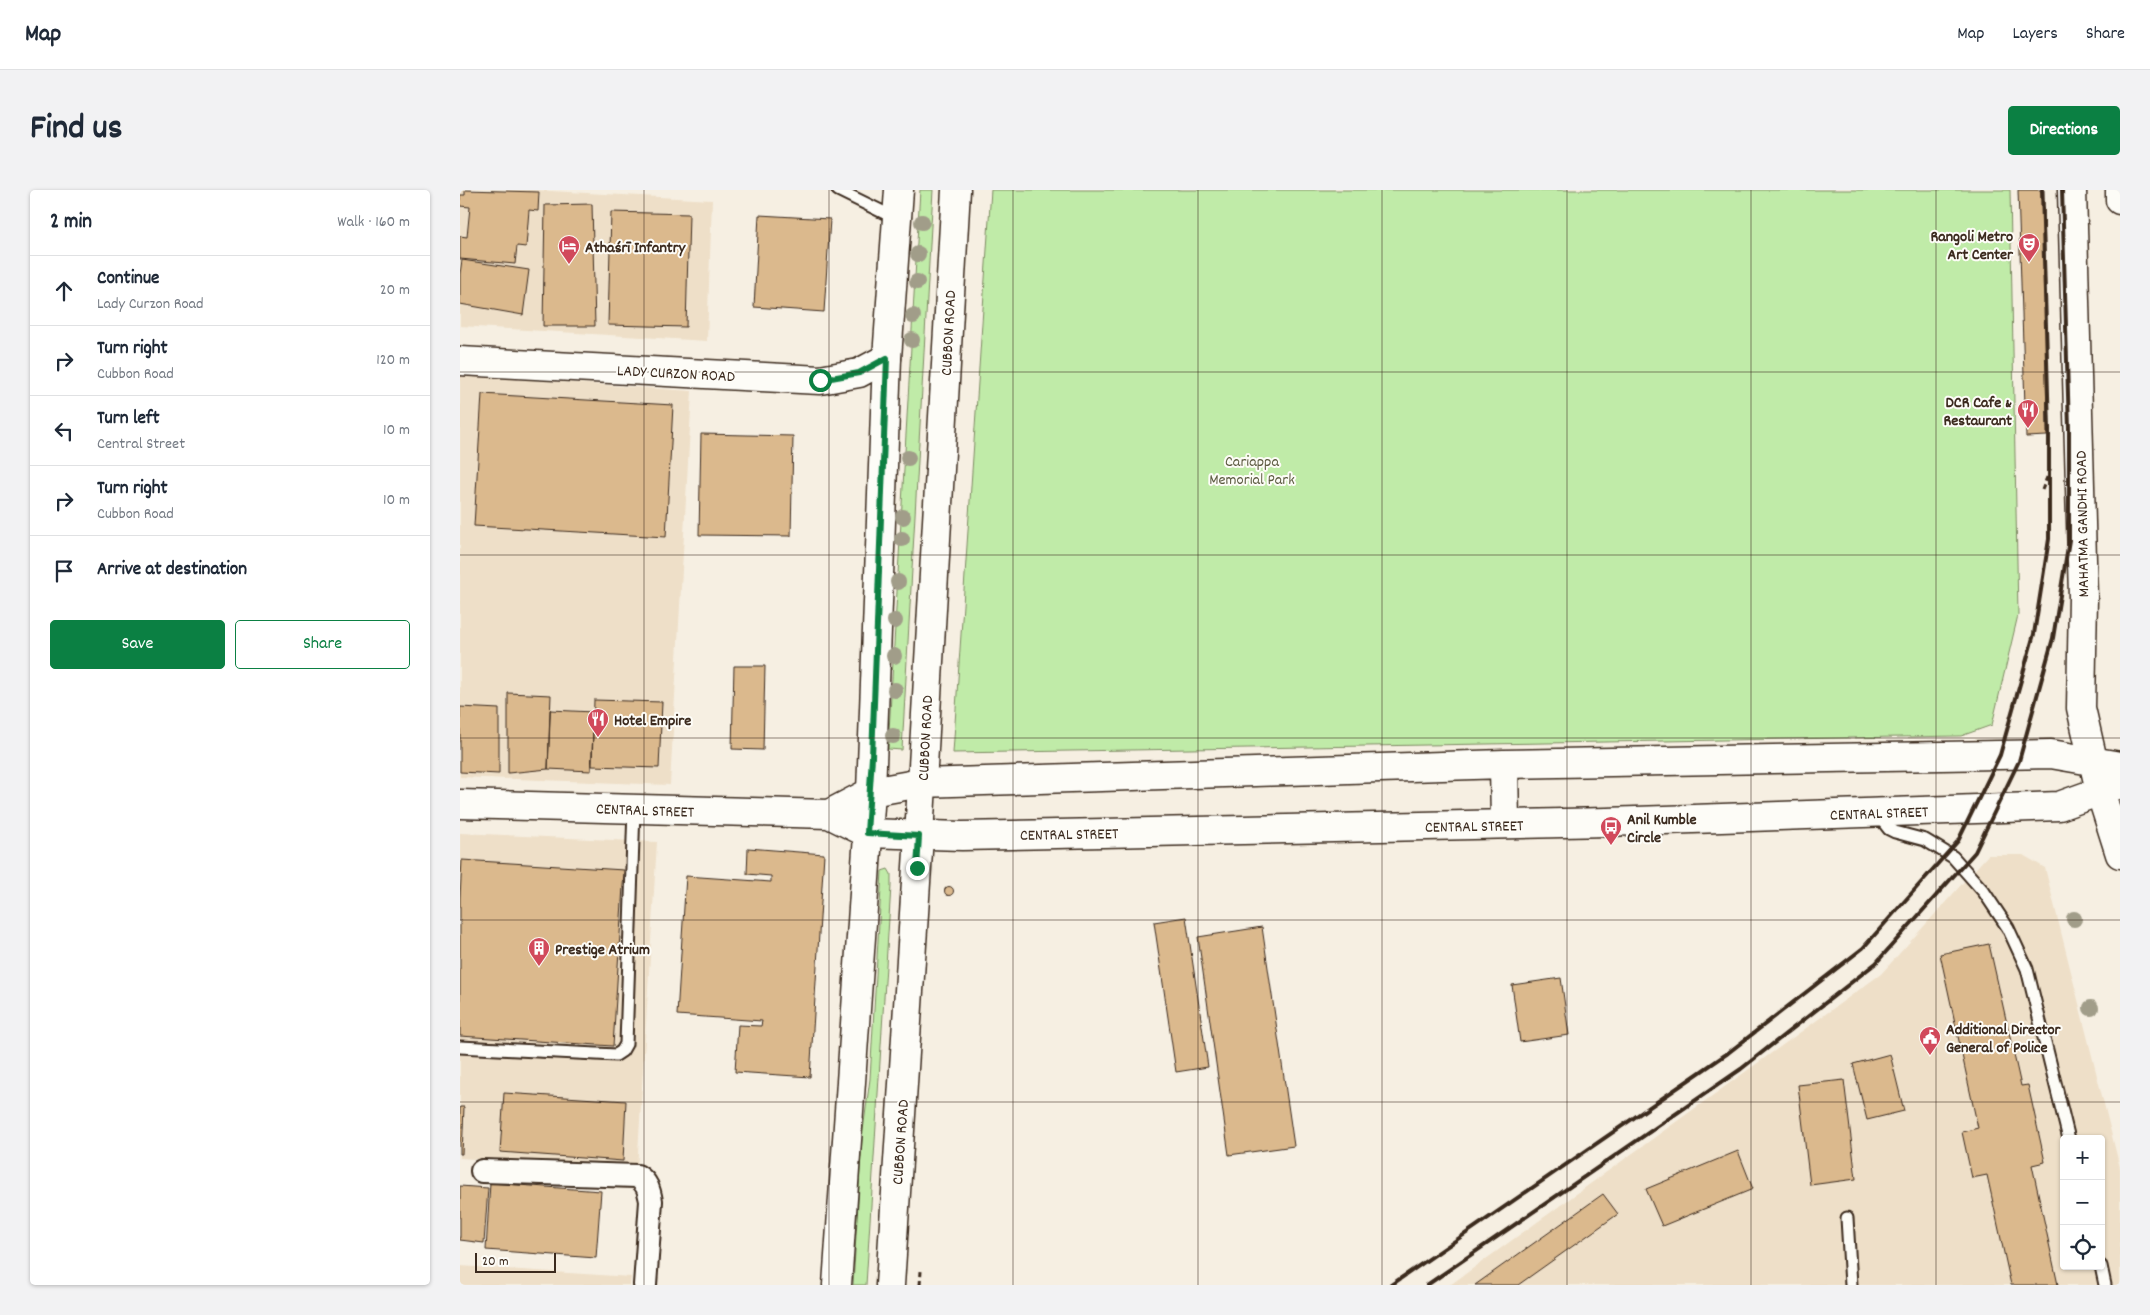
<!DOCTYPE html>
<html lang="en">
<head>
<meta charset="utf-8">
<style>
  :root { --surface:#fff; --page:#f2f2f3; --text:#1f2937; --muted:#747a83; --line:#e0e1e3; --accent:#0b8043 }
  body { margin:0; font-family:Dekko,sans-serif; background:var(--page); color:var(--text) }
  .controls { position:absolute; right:15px; bottom:15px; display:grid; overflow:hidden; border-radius:5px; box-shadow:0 1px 4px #0004 }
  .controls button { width:45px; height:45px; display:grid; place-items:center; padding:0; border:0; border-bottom:1px solid var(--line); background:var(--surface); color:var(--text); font:25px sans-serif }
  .scale { position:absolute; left:15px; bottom:12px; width:81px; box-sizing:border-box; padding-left:5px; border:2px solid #3b2a1e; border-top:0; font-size:14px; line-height:18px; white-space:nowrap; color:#3b2a1e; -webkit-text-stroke:4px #fdfcf7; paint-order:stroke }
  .stop { position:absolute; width:15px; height:15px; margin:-11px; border:4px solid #0b8043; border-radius:50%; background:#fff }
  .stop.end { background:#0b8043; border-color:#fff; box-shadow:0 1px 5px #0008 }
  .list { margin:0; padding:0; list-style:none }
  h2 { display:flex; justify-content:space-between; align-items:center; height:65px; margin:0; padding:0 20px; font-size:21px }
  h2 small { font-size:16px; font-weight:400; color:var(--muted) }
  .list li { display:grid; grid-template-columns:32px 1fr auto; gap:15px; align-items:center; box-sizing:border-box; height:70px; padding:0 20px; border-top:1px solid var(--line) }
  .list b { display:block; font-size:19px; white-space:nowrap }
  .list p { margin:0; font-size:16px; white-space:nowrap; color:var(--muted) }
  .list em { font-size:16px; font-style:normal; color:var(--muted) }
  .actions { display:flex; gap:10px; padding:15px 20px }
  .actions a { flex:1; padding:11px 0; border:1px solid var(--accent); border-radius:5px; text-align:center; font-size:18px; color:var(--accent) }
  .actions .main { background:var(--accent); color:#fff }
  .icon { flex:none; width:28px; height:28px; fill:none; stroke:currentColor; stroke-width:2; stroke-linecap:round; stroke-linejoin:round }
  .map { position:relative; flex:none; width:1660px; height:1095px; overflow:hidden; border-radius:5px }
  header { display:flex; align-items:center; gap:30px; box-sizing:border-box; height:70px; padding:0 25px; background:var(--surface); border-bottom:1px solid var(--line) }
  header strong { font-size:24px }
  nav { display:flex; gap:28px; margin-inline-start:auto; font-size:18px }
  .intro { display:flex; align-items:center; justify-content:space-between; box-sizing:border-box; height:120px; padding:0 30px }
  h1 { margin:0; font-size:35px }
  .button { padding:12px 22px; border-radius:5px; background:var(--accent); color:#fff; font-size:18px; font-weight:700 }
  main { display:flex; gap:30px; padding:0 30px }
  aside { flex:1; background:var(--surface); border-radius:5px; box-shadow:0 1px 4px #0004 }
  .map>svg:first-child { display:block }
  .built { fill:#eedfc8; fill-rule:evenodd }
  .green { fill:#c0eba8; stroke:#7e8a63 }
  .building { fill:#dbb98d; stroke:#3b2a1e }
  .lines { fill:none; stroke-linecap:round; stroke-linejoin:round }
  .lane-casing { stroke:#3b2a1e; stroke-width:15 }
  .street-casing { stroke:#3b2a1e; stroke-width:26 }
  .secondary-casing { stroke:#3b2a1e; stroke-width:31 }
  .primary-casing { stroke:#3b2a1e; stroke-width:31 }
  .path { stroke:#3b2a1e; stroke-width:3; stroke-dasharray:5 4; stroke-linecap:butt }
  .lane { stroke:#fdfcf7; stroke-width:11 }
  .street { stroke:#fdfcf7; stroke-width:22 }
  .secondary { stroke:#fdfcf7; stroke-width:28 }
  .primary { stroke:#fdfcf7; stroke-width:28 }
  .rail { stroke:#3b2a1e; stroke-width:4 }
  .tree { fill:#a19d89 }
  .route { stroke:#0b8043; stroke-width:6 }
  .grid { fill:none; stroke:#3b2a1e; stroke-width:1; stroke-opacity:0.55 }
  .labels { text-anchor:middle; stroke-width:4; stroke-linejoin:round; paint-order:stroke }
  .poi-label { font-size:16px; font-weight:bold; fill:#3b2a1e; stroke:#fdfcf7; text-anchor:start }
  .street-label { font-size:16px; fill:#3b2a1e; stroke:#fdfcf7 }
  .park-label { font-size:16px; fill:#5c5a40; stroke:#fdfcf7 }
</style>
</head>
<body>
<header>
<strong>Map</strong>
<nav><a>Map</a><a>Layers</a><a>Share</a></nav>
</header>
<div class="intro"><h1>Find us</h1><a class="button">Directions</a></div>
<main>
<aside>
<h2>2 min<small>Walk · 160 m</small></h2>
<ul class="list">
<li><svg class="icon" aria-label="ahead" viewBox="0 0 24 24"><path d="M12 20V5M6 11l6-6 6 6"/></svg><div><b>Continue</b><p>Lady Curzon Road</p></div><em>20 m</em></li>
<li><svg class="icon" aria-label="right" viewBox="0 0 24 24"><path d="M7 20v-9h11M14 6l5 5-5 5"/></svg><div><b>Turn right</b><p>Cubbon Road</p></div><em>120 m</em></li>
<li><svg class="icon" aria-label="left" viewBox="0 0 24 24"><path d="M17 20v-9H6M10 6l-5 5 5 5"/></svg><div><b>Turn left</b><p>Central Street</p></div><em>10 m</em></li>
<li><svg class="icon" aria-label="right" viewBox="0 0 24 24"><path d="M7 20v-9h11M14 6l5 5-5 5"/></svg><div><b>Turn right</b><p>Cubbon Road</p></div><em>10 m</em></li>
<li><svg class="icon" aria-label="arrive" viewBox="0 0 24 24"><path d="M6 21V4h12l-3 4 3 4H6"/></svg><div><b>Arrive at destination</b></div></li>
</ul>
<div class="actions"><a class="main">Save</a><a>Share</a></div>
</aside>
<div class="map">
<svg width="1660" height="1095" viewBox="0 0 1660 1095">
  <rect width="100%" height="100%" fill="#f6efe2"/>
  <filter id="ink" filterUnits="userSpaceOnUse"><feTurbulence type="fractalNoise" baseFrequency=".02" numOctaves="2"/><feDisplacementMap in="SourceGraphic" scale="10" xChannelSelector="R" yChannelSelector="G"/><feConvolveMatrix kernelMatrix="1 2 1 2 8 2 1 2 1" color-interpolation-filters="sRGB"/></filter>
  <g filter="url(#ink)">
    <path class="built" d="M0,0H73L252,10L247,151L0,136Z
      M0,185L232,201L210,595L0,587Z
      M0,643L197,652L177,980L0,968Z
      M1528,665H1563L1585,678L1660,978V1095H990L1421,784ZM1604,949H1641V1076H1604Z
      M0,1076L171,1087L170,1095H0Z"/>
    <path class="green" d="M460,0H473L442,560L428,559Z
      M531,0H1550L1558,425L1532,535L1501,546L493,563Z
      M428,679L431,684V696L406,1095H393L402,948L410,889L422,681Z"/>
    <path class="building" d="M5,0L79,2L78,21L69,20L66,57L57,56L55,74L0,69V46L7,47L10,17L0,16V5H5Z
      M1558,0H1584L1587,246L1566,247Z
      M132,14L135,136H83L85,15Z
      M151,22L229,24L226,137L148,135Z
      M299,25L370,29L364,122L294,117Z
      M2,70L69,80L63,125L0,114V84Z
      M22,204L213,215L206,347L14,336Z
      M241,244L333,246L331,346L239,345Z
      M274,476H305L303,560L272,559Z
      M48,503L91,505L88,579L48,583Z
      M134,510L202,512L199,578L132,576Z
      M0,517L39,519V584L0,582Z
      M90,520L134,522L131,581L88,579Z
      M288,658L364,664L350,887L275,882L278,835L301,836L302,831L217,825L226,686L311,692V686L287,684Z
      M2,670L164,680L153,856L0,846V708Z
      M484.5 701a4.5 4.5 0 1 1 9 0a4.5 4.5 0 1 1-9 0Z
      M726,727L748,877L716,882L694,732Z
      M802,737L834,956L769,965L738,747Z
      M1529,754L1561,896L1568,895L1585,972L1572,975L1598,1095H1551L1527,985L1512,988L1502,942L1518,938L1480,764Z
      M1101,788L1109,845L1060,852L1052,795Z
      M1430,864L1444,921L1407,930L1393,874Z
      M1384,890L1396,989L1350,995L1338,895Z
      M44,903L166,911L163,971L40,962Z
      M0,917H4L2,964H0Z
      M1278,961L1293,999L1202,1036L1186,999Z
      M30,993L141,1001L136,1068L26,1060Z
      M0,996L28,998L24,1053L0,1050Z
      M1143,1004L1158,1024L1058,1095H1015Z"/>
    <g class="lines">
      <g class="lane-casing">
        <path id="lane" d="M378,0L437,29
          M1418,625L1429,639L1435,642L1465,650L1493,667L1524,702L1548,738L1567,779L1609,949
          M0,857L156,865L162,861L166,854L174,619
          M1387,1028L1391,1095
          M1641,1076L1645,1095"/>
      </g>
      <g class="street-casing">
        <path id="street" d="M22,981L177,986C187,992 189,1000 191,1011L185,1095"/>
      </g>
      <g class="secondary-casing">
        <path id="secondary" d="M1612,0L1623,407L1621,518L1640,601L1660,664
          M1660,0V10
          M0,171L360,190L399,183L427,168
          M1044,574L1045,634
          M0,614L369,624L407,643L502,646L1147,632L1599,616L1660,594
          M369,624L411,602L461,593L1044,574L1591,564L1660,576"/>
      </g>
      <g class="primary-casing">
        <path id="primary" d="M377,1095L411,602L427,168L439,0
          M430,1095L459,646L496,0"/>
      </g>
      <path class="path" d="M1582,300L1591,277
        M460,1095L461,1081"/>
      <use href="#lane" class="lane"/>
      <use href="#street" class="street"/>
      <use href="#secondary" class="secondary"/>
      <use href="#primary" class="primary"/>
      <path class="rail" d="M931,1095L1268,863L1403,758L1498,651L1540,565L1574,444L1589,349V239L1582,0
        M967,1095L1281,879L1416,773L1515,662L1559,571L1593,448L1609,350V239L1602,0"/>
    </g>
    <g class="tree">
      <circle cx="462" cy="32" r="8"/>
      <circle cx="458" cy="64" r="8"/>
      <circle cx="457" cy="92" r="8"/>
      <circle cx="453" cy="126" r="8"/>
      <circle cx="452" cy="150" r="8"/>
      <circle cx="448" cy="268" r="8"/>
      <circle cx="443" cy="327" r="8"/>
      <circle cx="442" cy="349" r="8"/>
      <circle cx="438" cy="392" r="8"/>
      <circle cx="435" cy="431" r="8"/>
      <circle cx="434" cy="466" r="8"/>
      <circle cx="435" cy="500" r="8"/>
      <circle cx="433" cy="546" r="8"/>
      <circle cx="1614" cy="729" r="8"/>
      <circle cx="1631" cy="818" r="8"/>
    </g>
  </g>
  <g class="lines" filter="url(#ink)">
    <path class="route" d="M360,190L399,183L427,168L412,567L407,643L459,646L457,678"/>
  </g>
  <path class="grid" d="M184,0V1095M369,0V1095M553,0V1095M738,0V1095M922,0V1095M1107,0V1095M1291,0V1095M1476,0V1095M0,182H1660M0,365H1660M0,548H1660M0,730H1660M0,912H1660"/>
  <defs>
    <g id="theatre-pin" transform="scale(1.125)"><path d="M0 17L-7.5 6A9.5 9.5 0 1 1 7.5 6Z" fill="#d1495b" stroke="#fdfcf7"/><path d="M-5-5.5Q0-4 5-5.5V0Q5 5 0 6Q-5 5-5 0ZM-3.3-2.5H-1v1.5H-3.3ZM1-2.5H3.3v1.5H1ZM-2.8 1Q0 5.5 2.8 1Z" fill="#fff"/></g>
    <g id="hotel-pin" transform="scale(1.125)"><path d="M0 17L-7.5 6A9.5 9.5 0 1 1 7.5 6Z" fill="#d1495b" stroke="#fdfcf7"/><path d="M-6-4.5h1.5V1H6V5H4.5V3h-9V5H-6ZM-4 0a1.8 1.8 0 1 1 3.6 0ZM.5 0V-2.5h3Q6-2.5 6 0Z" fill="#fff"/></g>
    <g id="restaurant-pin" transform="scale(1.125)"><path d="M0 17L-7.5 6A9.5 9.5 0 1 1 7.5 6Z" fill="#d1495b" stroke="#fdfcf7"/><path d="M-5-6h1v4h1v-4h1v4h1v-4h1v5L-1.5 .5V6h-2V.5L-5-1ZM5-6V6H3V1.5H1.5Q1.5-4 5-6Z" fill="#fff"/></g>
    <g id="bus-pin" transform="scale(1.125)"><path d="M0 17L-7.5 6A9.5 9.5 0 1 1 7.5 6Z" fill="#d1495b" stroke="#fdfcf7"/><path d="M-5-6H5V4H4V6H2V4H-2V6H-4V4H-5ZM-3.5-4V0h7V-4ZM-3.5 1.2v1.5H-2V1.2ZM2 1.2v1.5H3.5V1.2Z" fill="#fff"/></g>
    <g id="building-pin" transform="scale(1.125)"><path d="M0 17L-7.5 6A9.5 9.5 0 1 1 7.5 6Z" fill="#d1495b" stroke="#fdfcf7"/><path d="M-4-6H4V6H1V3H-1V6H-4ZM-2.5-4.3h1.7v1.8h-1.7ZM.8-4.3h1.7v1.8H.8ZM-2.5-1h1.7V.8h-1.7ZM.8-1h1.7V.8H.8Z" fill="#fff"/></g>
    <g id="civic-pin" transform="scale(1.125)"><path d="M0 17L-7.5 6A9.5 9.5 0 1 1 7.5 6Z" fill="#d1495b" stroke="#fdfcf7"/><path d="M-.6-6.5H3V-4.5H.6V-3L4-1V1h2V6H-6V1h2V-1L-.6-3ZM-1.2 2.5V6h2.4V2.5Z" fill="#fff"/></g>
  </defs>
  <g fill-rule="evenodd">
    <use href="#theatre-pin" x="1569" y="54"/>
    <use href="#hotel-pin" x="109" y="56"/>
    <use href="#restaurant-pin" x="1568" y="220"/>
    <use href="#restaurant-pin" x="138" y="529"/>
    <use href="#bus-pin" x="1151" y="637"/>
    <use href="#building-pin" x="79" y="758"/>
    <use href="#civic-pin" x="1470" y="847"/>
  </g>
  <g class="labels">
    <g class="poi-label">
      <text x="1553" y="51" text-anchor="end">Rangoli Metro<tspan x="1553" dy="18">Art Center</tspan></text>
      <text x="125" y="62">Athaśrī Infantry</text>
      <text x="1552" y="217" text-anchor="end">DCR Cafe &amp;<tspan x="1552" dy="18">Restaurant</tspan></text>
      <text x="154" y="535">Hotel Empire</text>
      <text x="1167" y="634">Anil Kumble<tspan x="1167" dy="18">Circle</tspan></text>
      <text x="95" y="764">Prestige Atrium</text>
      <text x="1486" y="844">Additional Director<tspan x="1486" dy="18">General of Police</tspan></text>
    </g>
    <g class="street-label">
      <text transform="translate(487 143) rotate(-87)" y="6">CUBBON ROAD</text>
      <text transform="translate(216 182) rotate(3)" y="6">LADY CURZON ROAD</text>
      <text transform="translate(1621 334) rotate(-91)" y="6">MAHATMA GANDHI ROAD</text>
      <text transform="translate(464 548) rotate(-87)" y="6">CUBBON ROAD</text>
      <text transform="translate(185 619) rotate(2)" y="6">CENTRAL STREET</text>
      <text transform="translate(1419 622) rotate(-2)" y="6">CENTRAL STREET</text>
      <text transform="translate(1014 635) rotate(-1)" y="6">CENTRAL STREET</text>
      <text transform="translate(609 643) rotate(-1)" y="6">CENTRAL STREET</text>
      <text transform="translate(439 952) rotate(-86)" y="6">CUBBON ROAD</text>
    </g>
    <g class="park-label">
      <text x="792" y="276">Cariappa<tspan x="792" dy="18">Memorial Park</tspan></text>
    </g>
  </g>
</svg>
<div class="controls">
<button>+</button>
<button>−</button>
<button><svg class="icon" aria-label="locate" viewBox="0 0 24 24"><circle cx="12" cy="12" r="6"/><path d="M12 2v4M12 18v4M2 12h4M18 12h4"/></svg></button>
</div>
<div class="scale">20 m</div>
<div class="stop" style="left:360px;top:190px"></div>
<div class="stop end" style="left:457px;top:678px"></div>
</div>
</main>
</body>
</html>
